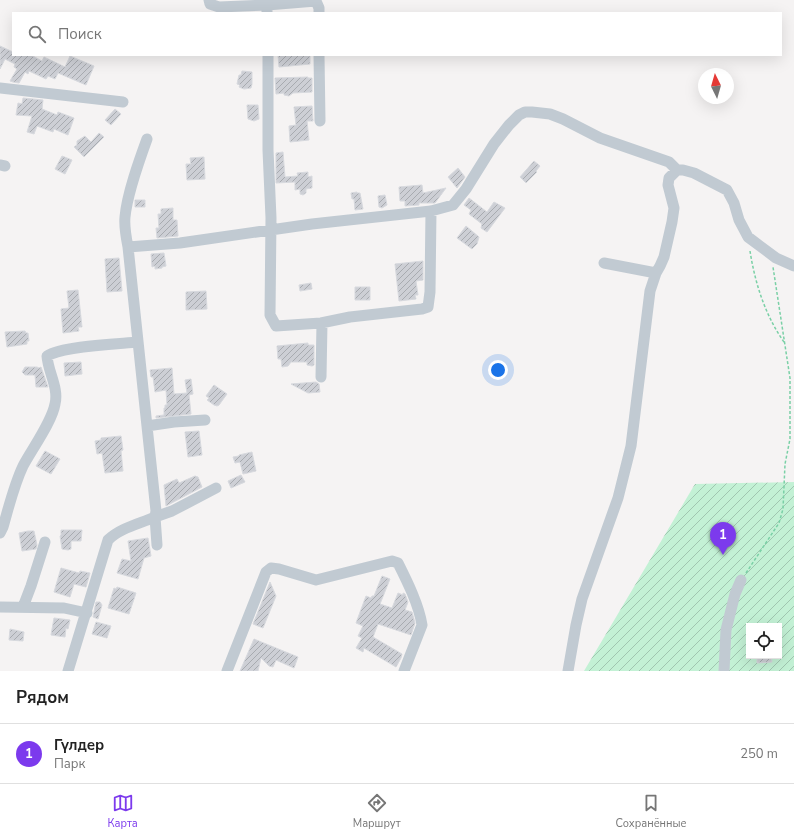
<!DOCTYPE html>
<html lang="ru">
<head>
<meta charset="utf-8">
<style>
  :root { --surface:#fff; --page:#f6f6f6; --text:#222; --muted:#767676; --line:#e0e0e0; --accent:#7c3aed }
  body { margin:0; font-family:"Nunito Sans",sans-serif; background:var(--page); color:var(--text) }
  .controls { position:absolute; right:12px; bottom:12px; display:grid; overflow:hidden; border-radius:0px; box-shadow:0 4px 16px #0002 }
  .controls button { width:36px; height:36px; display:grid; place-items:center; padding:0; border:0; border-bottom:1px solid var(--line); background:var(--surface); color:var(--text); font:20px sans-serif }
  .compass { position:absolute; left:698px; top:68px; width:36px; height:36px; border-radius:50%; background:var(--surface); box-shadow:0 4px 16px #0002; rotate:355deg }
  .you { position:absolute; left:498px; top:370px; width:14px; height:14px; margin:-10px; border:3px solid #fff; border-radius:50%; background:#1a73e8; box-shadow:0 0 0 6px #1a73e833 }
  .badge { display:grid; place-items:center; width:26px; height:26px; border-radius:50%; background:var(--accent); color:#fff; font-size:13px; font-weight:700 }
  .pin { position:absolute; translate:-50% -33px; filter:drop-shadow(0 1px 2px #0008) }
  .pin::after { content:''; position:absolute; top:21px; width:14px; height:12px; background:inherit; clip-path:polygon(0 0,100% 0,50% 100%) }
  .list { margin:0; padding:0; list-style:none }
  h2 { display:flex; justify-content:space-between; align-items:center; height:52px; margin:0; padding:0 16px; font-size:17px }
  h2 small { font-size:13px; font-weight:400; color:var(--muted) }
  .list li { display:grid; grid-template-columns:26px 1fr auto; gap:12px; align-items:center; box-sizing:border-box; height:60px; padding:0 16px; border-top:1px solid var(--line) }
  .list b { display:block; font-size:15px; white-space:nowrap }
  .list p { margin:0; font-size:13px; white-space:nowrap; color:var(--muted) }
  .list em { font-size:13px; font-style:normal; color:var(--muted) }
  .icon { flex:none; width:22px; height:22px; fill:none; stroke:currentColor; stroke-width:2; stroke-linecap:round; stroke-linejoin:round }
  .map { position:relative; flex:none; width:794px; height:671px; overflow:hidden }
  .search { position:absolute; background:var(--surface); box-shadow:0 4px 16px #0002; left:12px; right:12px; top:12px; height:44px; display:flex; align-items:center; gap:10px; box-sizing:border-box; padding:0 14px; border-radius:0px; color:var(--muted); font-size:15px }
  .sheet { height:112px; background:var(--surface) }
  nav { display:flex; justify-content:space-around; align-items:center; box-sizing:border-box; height:56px; border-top:1px solid var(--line); background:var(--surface); font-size:11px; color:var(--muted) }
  nav a { display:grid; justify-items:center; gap:2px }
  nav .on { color:var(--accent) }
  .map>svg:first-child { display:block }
  .garden { fill:url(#garden-furrows); fill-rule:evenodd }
  .building { fill:url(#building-hatch); stroke:#d7d9de }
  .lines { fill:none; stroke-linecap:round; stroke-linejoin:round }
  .path { stroke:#7ad0a6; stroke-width:1.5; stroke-dasharray:3 2; stroke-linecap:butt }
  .minor { stroke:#c1cad2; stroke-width:11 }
</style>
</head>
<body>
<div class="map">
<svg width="794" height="671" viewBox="0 0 794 671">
  <defs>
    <pattern id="garden-furrows" width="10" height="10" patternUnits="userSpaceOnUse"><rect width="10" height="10" fill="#c3f1d5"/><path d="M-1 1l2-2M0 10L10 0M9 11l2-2" fill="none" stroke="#a0c6b0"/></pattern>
    <pattern id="building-hatch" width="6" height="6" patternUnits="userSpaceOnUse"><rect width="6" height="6" fill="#cdcfd5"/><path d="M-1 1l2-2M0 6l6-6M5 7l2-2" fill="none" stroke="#a8abb0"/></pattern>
  </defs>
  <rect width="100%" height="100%" fill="#f5f3f3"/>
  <path class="garden" d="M794,482V671H584L695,484ZM749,626H779V656H749Z"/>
  <path class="building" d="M0,46L13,52V55H31L42,61L44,57L65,67L70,56L94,66L86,85L58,73L55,79L48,76L46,79L29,71L28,74L25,72L19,83L13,82L10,81L17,69L14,67L15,64L5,59L0,69Z
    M278,55H310V64L279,67Z
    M242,71L252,72V84L251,88L244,89L239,87L240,85L237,84L239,75H241Z
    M308,77V78H312V92L293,93L289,96L284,95V93L276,94L275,78Z
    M23,98L43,100L42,109L57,115L58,112L74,118L68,135L54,129L53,132L37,126L34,134L27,132L32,116L16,115L18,103L22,104Z
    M247,105H258L259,119L254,121L248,119Z
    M312,106L313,121H307L309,140L290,142L289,126L296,125L294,107Z
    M115,109L121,114L111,125L105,120Z
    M99,133L104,137L84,157L74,147L77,145V141L85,136L91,142Z
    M283,152L285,177L298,176L297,173L308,172V177L312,176V188L306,189V193L303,195L300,194V189L295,190V182L276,183V153Z
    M62,156L72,160L65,174L55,169Z
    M204,157L205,179L187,180L186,164H191L190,158Z
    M534,161L540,166L536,171L537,172L526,183L520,177Z
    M458,168L465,177L457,188L448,177Z
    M422,185L423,193L446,188L435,203H419V205L405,206V201H400L399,187Z
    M357,192V193H360L363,209L355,210L354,199H352L351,193Z
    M385,195L387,205L382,208L379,207L378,196Z
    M469,198L487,212L494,202L505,208L487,232L481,228L482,224L469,214L471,210L464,205Z
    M135,200H145V207H135Z
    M173,208V220H177L178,236L157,238L156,228H159L158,214H161V209Z
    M466,226L479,237L477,244L472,249L457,238Z
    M164,253L166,266L162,267V268L155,269V266L152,267L151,254Z
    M119,258L122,291L107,292L105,259Z
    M423,261V280L416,281L418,295H415L416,299L399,301L395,264Z
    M311,283L312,289L300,291L299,285Z
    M355,287H370V300H355Z
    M78,290L82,327H78L79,331L63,333L61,309L69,308L67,291Z
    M206,291L207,309L186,310V292Z
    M25,331L26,333H28L29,341H27V344L7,347L5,332Z
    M308,343V345H314V365L312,366L307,365V362H291L288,366L282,367L281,359H278L277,346Z
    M81,362L82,374L65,376L64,363Z
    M25,367H37L39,368L41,367L48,387H36L35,375H25L22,372Z
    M172,368L174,394L187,393L185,380L191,379L193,394L189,395L191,414L156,418V416L164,415V408H165V405H167L166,390L155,392L153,377H151L150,370Z
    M316,382L319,384L320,392L308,393L291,384Z
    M214,385L227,394L219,405L217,406L214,405L207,400L209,398L206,396Z
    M199,431L202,455L188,457L185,432Z
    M121,436L123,450L121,451L123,471L105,473L102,453L97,454L95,441L101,440V438Z
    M45,451L60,459L51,474L36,466Z
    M252,452L256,471L243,474L240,462L235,463L233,457L239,456V455Z
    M241,475L245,482L231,488L228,481Z
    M195,476L198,477L202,487L166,506L164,485L177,479L179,483Z
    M61,530H82L81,541H71V549L68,550L62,549L60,536L61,535Z
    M28,531H34L37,545L36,549L22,551L19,533Z
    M148,538L151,556L144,558L138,579L117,573L122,559L131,561L128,541Z
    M61,568L79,573L80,571L90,573L86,587L74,584L70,597L54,592Z
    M382,576L390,579L380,604L392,608L398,593L403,595V593L405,594L408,602L405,610L412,612L415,623L411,635L378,624L373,637L402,654L401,658L396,667L364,648L363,652L356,648L362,638L358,636L363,626L356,623L366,596L371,598L372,596H374Z
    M270,582L276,596L263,628L253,624Z
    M117,587L136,593L129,614L108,608L114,588L116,589Z
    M96,602H100L102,605L98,619L93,617Z
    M54,618L70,620L68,629L66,628L65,637L51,635Z
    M96,622L111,626L107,638L92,634Z
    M10,629L24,632L23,641L9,640Z
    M254,639L298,657L294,668L276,660L273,667L269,666L261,658L258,671H240Z
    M757,656H771L772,662L757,663Z"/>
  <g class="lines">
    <path class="path" d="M750,251C755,283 765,315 784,342
      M746,573L779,523L783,509L785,464L790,439V378L773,267"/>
    <path class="minor" d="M209,0L210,4L219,7L267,5V13
      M267,5L316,1L319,8V13
      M268,55V150L271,218L270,315L276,326L321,323L350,317L422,309L428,307L430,292L431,211
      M319,55L320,121
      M0,88L123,102
      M0,165L5,166
      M128,247C126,237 124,227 125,217C127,194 139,161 147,139
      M604,263L656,273
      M321,377L322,323
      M147,426L174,422L205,420
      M0,533L3,527C9,506 14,485 23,466C32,449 52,422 55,404C59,388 48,372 47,356C62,346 117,344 138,342
      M157,545L155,517L172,511L216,488
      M0,607L64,608L87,613
      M23,607L31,586L45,542
      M68,671L108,540C120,528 139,524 155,517L156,511L128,247L180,243L312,224L431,211L453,205L466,189L494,144L509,125L519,115L525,112H532L550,114L563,119L600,138L669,162L677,170
      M227,671L266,572L271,568L279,569L316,580L392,561L398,563C407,581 419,605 422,625L404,671
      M568,671L576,625L582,599L618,498L631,446L650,291L656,273L660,266L664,257L672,222L674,208L668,185L669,178L677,170H683L694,173L727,190L734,203L739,220L748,237L776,258L794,266
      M724,671L726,630L735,594L741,580"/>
  </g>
</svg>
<div class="controls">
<button><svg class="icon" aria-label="locate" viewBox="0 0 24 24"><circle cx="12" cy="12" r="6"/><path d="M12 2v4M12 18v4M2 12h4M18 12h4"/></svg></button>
</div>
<svg class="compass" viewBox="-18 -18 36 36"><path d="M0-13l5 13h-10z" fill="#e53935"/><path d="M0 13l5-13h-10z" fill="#767676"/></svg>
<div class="you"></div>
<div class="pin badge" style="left:723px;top:555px">1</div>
<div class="search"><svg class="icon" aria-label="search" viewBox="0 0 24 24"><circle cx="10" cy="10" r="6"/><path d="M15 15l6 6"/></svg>Поиск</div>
</div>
<section class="sheet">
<h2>Рядом<small></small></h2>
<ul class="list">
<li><span class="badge">1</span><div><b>Гүлдер</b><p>Парк</p></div><em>250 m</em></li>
</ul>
</section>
<nav>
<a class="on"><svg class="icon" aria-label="map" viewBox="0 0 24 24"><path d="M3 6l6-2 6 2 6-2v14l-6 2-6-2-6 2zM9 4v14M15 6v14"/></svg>Карта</a>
<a><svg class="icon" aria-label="directions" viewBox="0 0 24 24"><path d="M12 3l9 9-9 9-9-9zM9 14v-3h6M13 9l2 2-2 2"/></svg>Маршрут</a>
<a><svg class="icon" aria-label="saved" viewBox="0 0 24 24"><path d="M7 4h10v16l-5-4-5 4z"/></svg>Сохранённые</a>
</nav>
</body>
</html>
